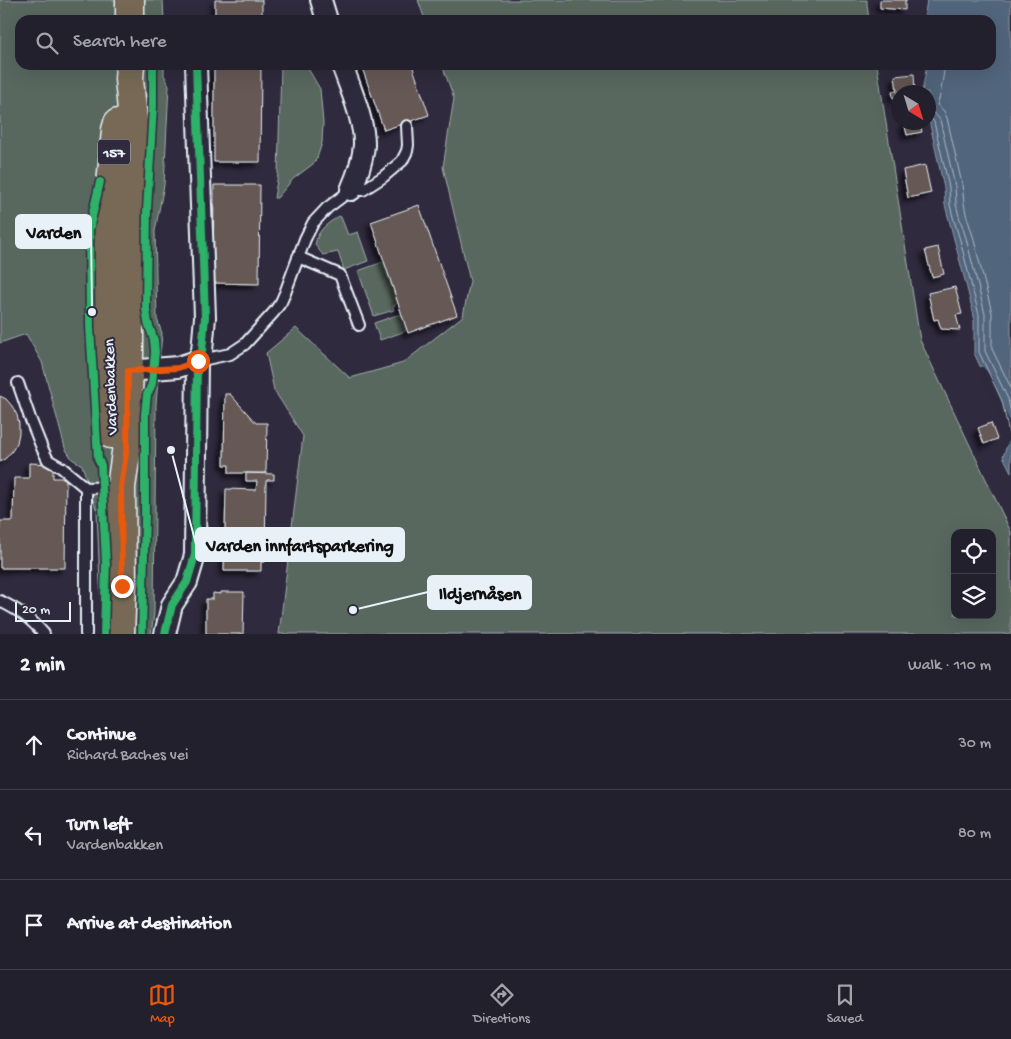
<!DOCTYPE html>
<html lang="en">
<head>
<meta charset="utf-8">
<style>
  :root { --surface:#23202e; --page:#2f2d3a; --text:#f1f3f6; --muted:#a3a3aa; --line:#403e4a; --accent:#ea580c }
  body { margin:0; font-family:"Gochi Hand",sans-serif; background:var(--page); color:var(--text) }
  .controls { position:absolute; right:15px; bottom:15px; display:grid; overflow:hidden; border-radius:10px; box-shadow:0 5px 20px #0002 }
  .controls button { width:45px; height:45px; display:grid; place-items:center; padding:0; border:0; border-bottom:1px solid var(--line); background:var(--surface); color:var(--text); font:25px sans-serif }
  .compass { position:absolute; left:891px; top:85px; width:45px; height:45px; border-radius:50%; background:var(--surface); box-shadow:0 5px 20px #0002; rotate:142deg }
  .scale { position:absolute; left:15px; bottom:12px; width:56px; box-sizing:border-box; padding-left:5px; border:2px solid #e8f1f8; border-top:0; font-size:14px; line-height:18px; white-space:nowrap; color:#e8f1f8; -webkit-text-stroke:4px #2f2a3d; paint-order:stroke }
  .stop { position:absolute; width:15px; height:15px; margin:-11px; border:4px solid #ea580c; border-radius:50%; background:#fff }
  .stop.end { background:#ea580c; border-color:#fff; box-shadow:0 1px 5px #0008 }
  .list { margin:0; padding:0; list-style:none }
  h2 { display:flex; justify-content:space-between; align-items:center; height:65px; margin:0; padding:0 20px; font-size:21px }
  h2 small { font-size:16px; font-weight:400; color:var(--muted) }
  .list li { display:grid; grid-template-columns:32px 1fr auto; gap:15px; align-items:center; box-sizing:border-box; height:90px; padding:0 20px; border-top:1px solid var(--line) }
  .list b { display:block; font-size:19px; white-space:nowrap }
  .list p { margin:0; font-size:16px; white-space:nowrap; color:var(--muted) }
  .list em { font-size:16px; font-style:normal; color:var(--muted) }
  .icon { flex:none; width:28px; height:28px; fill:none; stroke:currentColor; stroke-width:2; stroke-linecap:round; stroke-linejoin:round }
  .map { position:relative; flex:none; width:1011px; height:634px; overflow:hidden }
  .search { position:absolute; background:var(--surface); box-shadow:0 5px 20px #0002; left:15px; right:15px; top:15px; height:55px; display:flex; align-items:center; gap:12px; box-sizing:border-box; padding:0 18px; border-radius:15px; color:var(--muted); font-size:19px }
  .sheet { height:335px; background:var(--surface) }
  nav { display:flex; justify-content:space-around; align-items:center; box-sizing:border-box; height:70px; border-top:1px solid var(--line); background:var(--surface); font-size:14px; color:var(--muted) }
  nav a { display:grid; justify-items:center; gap:2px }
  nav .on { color:var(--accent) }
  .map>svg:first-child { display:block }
  .green { fill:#59685f; stroke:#a0acac; fill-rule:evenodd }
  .water { fill:#51657c; stroke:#8d9dae }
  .pier { fill:#2f2a3d }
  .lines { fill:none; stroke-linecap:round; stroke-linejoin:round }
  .shore { stroke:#acb9c6; stroke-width:1 }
  .building { fill:#665854; stroke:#e8f1f8; filter:url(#shadow) }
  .lane-casing { stroke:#e8f1f8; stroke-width:14 }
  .street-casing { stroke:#e8f1f8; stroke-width:24 }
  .primary-casing { stroke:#e8f1f8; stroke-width:31 }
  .lane { stroke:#2f2a3d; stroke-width:10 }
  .street { stroke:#2f2a3d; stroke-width:20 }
  .primary { stroke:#776954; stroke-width:28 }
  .cycleway-casing { stroke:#2f2a3d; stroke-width:11 }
  .cycleway { stroke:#2db169; stroke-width:8 }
  .route { stroke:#ea580c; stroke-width:6 }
  .labels { text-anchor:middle; stroke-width:4; stroke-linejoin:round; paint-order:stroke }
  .shield { fill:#2f2a3d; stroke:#b0b5c0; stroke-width:1 }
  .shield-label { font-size:15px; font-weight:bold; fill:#e8f1f8 }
  .street-label { font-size:16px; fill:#e8f1f8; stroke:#2f2a3d }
  .leader { fill:none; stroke:#e8f1f8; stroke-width:2 }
  .callout-dot { fill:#e8f1f8; stroke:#2f2a3d; stroke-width:2 }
  .callout { fill:#e8f1f8; stroke:#e8f1f8; stroke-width:2 }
  .callout-label { font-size:18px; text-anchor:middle; font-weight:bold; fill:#111 }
</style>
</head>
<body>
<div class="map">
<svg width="1011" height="634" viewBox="0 0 1011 634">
  <defs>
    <filter id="shadow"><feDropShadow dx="-4.5" dy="4.5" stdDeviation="2.5" flood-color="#0009"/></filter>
  </defs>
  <rect width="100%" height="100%" fill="#2f2a3d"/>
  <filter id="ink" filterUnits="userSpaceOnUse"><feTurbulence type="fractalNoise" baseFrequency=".02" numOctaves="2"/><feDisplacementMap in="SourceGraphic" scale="10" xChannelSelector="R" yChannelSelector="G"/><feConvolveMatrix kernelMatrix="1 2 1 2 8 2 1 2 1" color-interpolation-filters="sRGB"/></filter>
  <g filter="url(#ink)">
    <path class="green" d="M0,0H163L164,20H20V65H164V75L169,85L164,185L155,231L157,319L162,333L156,404L154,614L151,634H102L97,512L82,465L72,459L65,448L42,362L26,334L0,343Z
      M418,0H867V4L869,20H425Z
      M281,65H306L320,89L323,123L322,143L317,158L313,164L293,179L277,198H274L278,174Z
      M442,65H877L920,340L1011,532V634H279L303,436L274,390L266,353L296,328L350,378L403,363L463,316L470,281L443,167L454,98ZM955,533H992V615H955Z
      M339,216L341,217L348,235L358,232L368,261L344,270L338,252L323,255L315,245C318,229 326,225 339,216Z
      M383,262L397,304L393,306L394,310L374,316L358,271Z
      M400,314L406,331L380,340L374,323Z"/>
    <path class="water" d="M927,0H1011V472L1003,456L1007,446L997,403L974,353V316L966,284L945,205L944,188L929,120L928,92H922L927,65H991V20H924Z"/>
    <path class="pier" d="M977,367H983L992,377L1011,426L1010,440L1003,450L1004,446L995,404Z"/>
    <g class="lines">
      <path class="shore" d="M945,65L940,96L937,105L944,111L947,118L962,184L964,203L966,214L973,236L992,313V349L1011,388
        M928,111L935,114L940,120L955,186L956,204L959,216L966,238L985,314V351L1008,399L1011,413
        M928,118L932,119L934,122L949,187L950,205L953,217L960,240L979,315V352L1002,401L1011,442"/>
    </g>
    <path class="building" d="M215,0H262V20H215Z
      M880,0H907V1H905V10L880,8Z
      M361,65H412L429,115L384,130Z
      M214,66H261L260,162H214Z
      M914,74L915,92H898V101L897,98H893L892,91H897L895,76Z
      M904,122H920L922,132L907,135Z
      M925,165L931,193L908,198L903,170Z
      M214,185H260L259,284L213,283Z
      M419,205L457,315L408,333L371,222Z
      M938,247L944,274L932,277L925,250Z
      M955,287L962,314L956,315L960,330L941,329L938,319L934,320L928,293Z
      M225,394H230L256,423H267L266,473H229V465H224Z
      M0,396L6,399L12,406L17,415L19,424V433L17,443L12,451L6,458L0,462Z
      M991,423L997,439L984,444L978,428Z
      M29,463L53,464V478H66L65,568H0V521H13L14,478H29Z
      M246,473L274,474V480H267L266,481L265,562H261V571H224L226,489L256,490L257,481H246Z
      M221,592H244L243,634H206V599H213V593L221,594Z"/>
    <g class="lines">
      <g class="lane-casing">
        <path id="lane" d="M298,257L340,275L359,325
          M197,361L230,354L245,344L274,312L281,302L285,293L305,239L313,223L327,208L351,190H363L383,177L402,161L407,151L408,145L407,126
          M18,383L30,418L42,448L48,460L62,468L86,488L120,487
          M86,488V634
          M0,601C20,611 29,617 44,634"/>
      </g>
      <g class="street-casing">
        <path id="street" d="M321,0L327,20
          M342,65C350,87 365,123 364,145C363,160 357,176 351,190
          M117,366L128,371L178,367L197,361
          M165,634L172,605L187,582L195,555L197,361L202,351L205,317L196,65"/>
      </g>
      <g class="primary-casing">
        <path id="primary" d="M130,0V20
          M111,434L107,362L106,248L107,227L116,130L118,123
          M120,634L122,585L121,487L127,446L129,353V225L134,131L129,79L130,65"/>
      </g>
      <use href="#lane" class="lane"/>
      <use href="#street" class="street"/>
      <use href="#primary" class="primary"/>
      <g class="cycleway-casing">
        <path id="cycleway" d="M100,182L89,230L90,327L98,459L101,465L106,564L104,634
          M142,634L145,517V414L147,395L152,384L155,352L154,340L148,323L146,309L147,210L153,107V65
          M165,634L172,605L187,582L195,555L197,361L202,351L205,317L196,65"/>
      </g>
      <use href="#cycleway" class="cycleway"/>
    </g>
  </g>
  <g class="lines" filter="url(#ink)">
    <path class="route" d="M122,586L121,487L127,446L128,371L178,368L198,361"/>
  </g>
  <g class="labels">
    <rect class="shield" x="98" y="139.5" width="32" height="25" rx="4"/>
    <g class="shield-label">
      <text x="114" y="157">157</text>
    </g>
    <g class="street-label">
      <text transform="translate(109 387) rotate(-92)" y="6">Vardenbakken</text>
    </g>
  </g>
  <path class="leader" d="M92 312L91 231M171 450L196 544M353 610L428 592"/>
  <g class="callout-dot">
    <circle cx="92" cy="312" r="5"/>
    <circle cx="171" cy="450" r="5"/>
    <circle cx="353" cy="610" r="5"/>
  </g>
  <g class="callout">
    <rect x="16" y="215" width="75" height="33" rx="5"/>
    <rect x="196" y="528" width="208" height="33" rx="5"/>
    <rect x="428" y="576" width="103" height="33" rx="5"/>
  </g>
  <g class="callout-label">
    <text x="54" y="238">Varden</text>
    <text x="300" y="551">Varden innfartsparkering</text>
    <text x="480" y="599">Ildjernåsen</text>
  </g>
</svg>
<div class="controls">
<button><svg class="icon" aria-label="locate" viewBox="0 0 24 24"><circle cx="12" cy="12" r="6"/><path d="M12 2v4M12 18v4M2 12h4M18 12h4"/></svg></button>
<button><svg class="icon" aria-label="layers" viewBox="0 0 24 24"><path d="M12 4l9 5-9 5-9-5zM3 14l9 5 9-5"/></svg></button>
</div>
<svg class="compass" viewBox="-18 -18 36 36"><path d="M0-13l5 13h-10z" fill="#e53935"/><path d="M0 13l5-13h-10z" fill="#a3a3aa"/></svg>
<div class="scale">20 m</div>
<div class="stop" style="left:198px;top:361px"></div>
<div class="stop end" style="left:122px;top:586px"></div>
<div class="search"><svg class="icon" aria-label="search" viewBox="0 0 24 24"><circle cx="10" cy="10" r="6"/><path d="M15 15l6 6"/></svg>Search here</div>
</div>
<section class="sheet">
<h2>2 min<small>Walk · 110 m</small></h2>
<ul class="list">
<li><svg class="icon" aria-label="ahead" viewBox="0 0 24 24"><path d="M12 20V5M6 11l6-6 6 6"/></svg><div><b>Continue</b><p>Richard Baches vei</p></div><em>30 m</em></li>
<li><svg class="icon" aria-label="left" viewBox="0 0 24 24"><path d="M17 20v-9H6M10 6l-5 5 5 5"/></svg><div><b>Turn left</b><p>Vardenbakken</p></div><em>80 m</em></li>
<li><svg class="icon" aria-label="arrive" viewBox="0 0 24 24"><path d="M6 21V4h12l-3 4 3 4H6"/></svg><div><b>Arrive at destination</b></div></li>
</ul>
</section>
<nav>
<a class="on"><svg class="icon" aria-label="map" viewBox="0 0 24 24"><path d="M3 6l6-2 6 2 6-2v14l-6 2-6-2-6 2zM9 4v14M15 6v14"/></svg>Map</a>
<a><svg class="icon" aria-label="directions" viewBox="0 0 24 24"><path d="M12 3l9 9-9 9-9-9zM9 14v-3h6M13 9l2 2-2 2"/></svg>Directions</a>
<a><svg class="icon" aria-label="saved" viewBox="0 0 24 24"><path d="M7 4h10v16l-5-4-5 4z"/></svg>Saved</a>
</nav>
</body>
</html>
